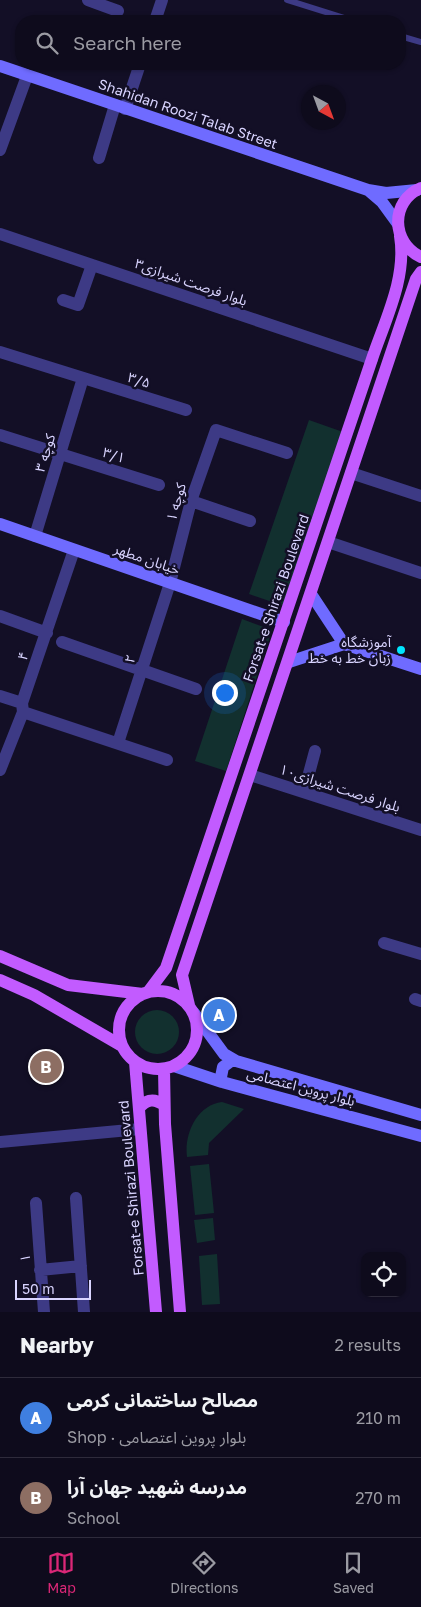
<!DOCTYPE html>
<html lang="en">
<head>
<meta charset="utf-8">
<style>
  :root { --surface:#0e0b1c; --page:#171425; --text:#f1f3f6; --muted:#9b9ba3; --line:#2e2b3b; --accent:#db2777 }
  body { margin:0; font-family:"Golos Text","Noto Sans Arabic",sans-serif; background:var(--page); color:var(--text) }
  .controls { position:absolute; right:15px; bottom:15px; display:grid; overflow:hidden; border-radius:10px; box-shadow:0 1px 4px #0004 }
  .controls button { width:45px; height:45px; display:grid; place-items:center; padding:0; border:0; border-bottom:1px solid var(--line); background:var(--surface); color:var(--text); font:25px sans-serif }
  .compass { position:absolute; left:301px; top:85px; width:45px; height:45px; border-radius:50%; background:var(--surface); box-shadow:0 1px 4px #0004; rotate:139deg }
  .scale { position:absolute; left:15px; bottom:12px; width:76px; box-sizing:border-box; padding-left:5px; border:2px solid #d9d4ff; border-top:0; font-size:14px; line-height:18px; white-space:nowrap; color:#d9d4ff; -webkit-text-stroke:4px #130f26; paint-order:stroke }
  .you { position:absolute; left:224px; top:692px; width:18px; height:18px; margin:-12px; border:4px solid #fff; border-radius:50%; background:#1a73e8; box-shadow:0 0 0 8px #1a73e833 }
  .badge { display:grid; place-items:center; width:32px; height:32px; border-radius:50%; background:var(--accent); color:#fff; font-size:16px; font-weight:700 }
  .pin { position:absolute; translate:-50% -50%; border:2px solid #fff; box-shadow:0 1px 5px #0006 }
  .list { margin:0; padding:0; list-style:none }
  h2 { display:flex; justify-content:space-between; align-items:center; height:65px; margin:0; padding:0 20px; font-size:21px }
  h2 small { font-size:16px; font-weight:400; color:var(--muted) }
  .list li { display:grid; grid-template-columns:32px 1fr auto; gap:15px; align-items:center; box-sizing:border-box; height:80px; padding:0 20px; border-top:1px solid var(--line) }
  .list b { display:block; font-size:19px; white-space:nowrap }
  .list p { margin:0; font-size:16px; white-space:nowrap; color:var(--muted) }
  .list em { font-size:16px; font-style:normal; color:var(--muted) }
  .icon { flex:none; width:28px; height:28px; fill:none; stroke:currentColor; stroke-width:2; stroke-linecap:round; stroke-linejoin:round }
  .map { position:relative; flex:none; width:421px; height:1312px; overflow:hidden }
  .search { position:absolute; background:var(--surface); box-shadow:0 1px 4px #0004; left:15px; right:15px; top:15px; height:55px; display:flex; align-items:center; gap:12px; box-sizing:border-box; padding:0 18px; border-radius:20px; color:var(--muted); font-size:19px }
  .sheet { height:225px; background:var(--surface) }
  nav { display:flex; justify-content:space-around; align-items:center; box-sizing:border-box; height:70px; border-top:1px solid var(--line); background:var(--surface); font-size:14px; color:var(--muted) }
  nav a { display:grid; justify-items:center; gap:2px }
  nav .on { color:var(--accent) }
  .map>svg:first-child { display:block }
  .green { fill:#12302f }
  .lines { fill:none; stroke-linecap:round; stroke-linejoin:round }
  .lane { stroke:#3d3a85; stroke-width:6 }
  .street { stroke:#3d3a85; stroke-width:12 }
  .secondary { stroke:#6f6bff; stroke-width:12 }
  .primary { stroke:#c25bff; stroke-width:12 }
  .poi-dot { fill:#00e5ff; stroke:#130f26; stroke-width:2 }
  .labels { text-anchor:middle; stroke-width:5; stroke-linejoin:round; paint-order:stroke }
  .street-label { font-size:14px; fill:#d9d4ff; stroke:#130f26 }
  .poi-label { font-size:14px; fill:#d9d4ff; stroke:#130f26; text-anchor:end }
</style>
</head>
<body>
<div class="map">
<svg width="421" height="1312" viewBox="0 0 421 1312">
  <rect width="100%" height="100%" fill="#130f26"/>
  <path class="green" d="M309,420L343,432L284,606L249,594Z
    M242,619L272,630L226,771L195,761Z
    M135 1032a22 22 0 1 1 44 0a22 22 0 1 1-44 0Z
    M222,1102L244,1109L209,1143L208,1155L187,1157C184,1134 197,1105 222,1102Z
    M209,1164L214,1213L195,1215L190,1166Z
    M213,1218L215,1240L197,1243L194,1220Z
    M217,1254L220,1304L202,1305L199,1256Z"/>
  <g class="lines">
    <path class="lane" d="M287,0L354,21
      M400,36L421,42"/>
    <path class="street" d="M88,0L118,11
      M155,21L162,0
      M125,109L140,64
      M0,150L27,76
      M99,158L115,105
      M0,234L372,359
      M63,300L78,305L92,265
      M0,352L186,410
      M0,435L159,485
      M351,473L421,496
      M191,501L250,521
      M35,536L83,378
      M328,542L421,573
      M0,616L47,633
      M62,642L196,689
      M0,696L22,703
      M23,712L167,760
      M118,743L170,583L191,501L216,430L287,453
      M0,770L23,712L22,703L74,550
      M250,775L421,830
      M304,792L315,751
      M384,943L421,954
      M415,999L421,1001
      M0,1142L140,1129
      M76,1198L84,1312
      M36,1203L44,1312
      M40,1270L81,1266"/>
    <path class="secondary" d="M0,66L368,190L386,193L417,190
      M368,190L382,202L398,224
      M0,524L284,622
      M311,594L344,644
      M344,644L421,669
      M289,662L344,644
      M194,1013L224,1054L236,1061L421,1115
      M174,1066L222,1082L421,1136
      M222,1082L221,1077L223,1067L231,1061H236"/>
    <path class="primary" d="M421,188C390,201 391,243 421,257
      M0,956L68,985L143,994
      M0,980L34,995L122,1046
      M119 1030a39 39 0 1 1 78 0a39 39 0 1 1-78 0Z
      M148,992L166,968L372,359C385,320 407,278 400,236
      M189,1005L182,975L416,279L421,272
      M135,1062L156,1312
      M164,1069L165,1124L180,1312
      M139,1108C147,1099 154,1098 164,1105"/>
  </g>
  <circle class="poi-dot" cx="401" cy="650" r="5"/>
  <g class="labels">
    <g class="street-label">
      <text transform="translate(188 114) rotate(19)" y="5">Shahidan Roozi Talab Street</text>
      <text transform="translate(191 282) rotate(19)" y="5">۳بلوار فرصت شیرازی</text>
      <text transform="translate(139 380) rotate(17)" y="5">۳/۵</text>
      <text transform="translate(45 453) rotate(-73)" y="5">کوچه ۳</text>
      <text transform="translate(114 455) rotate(17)" y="5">۳/۱</text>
      <text transform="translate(176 502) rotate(-74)" y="5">کوچه ۱</text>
      <text transform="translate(147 559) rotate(19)" y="5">خیابان مطهر</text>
      <text transform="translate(276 598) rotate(-71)" y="5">Forsat-e Shirazi Boulevard</text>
      <text transform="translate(23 656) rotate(-70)" y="5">۴</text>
      <text transform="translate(130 659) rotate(-72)" y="5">۲</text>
      <text transform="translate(340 788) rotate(18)" y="5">بلوار فرصت شیرازی۱۰</text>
      <text transform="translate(301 1087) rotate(15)" y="5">بلوار پروین اعتصامی</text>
      <text transform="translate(131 1188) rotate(-95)" y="5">Forsat-e Shirazi Boulevard</text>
      <text transform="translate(25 1258) rotate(-94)" y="5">۱</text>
    </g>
    <g class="poi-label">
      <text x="391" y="647">آموزشگاه<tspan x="391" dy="16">زبان خط به خط</tspan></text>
    </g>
  </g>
</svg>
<div class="controls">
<button><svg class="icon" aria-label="locate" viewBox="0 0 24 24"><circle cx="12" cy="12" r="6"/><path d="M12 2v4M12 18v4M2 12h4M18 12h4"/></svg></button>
</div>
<svg class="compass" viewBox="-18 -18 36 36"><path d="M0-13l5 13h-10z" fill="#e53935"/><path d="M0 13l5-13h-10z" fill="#9b9ba3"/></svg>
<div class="scale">50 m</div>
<div class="you"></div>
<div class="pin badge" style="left:219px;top:1015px;background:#3f7fe0">A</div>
<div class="pin badge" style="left:46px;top:1067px;background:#8d6e63">B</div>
<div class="search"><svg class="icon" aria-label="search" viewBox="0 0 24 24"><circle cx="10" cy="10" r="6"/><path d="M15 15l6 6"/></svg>Search here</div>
</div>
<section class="sheet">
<h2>Nearby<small>2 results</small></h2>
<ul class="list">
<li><span class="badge" style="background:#3f7fe0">A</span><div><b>مصالح ساختمانی کرمی</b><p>Shop · بلوار پروین اعتصامی</p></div><em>210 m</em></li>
<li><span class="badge" style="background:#8d6e63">B</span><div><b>مدرسه شهید جهان آرا</b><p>School</p></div><em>270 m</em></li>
</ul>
</section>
<nav>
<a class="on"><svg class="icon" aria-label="map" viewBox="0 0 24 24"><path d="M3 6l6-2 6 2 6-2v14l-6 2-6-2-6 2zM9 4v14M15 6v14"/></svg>Map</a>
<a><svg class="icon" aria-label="directions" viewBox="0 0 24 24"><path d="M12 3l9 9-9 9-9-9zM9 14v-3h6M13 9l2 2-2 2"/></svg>Directions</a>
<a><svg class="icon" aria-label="saved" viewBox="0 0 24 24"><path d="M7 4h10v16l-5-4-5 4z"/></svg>Saved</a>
</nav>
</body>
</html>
